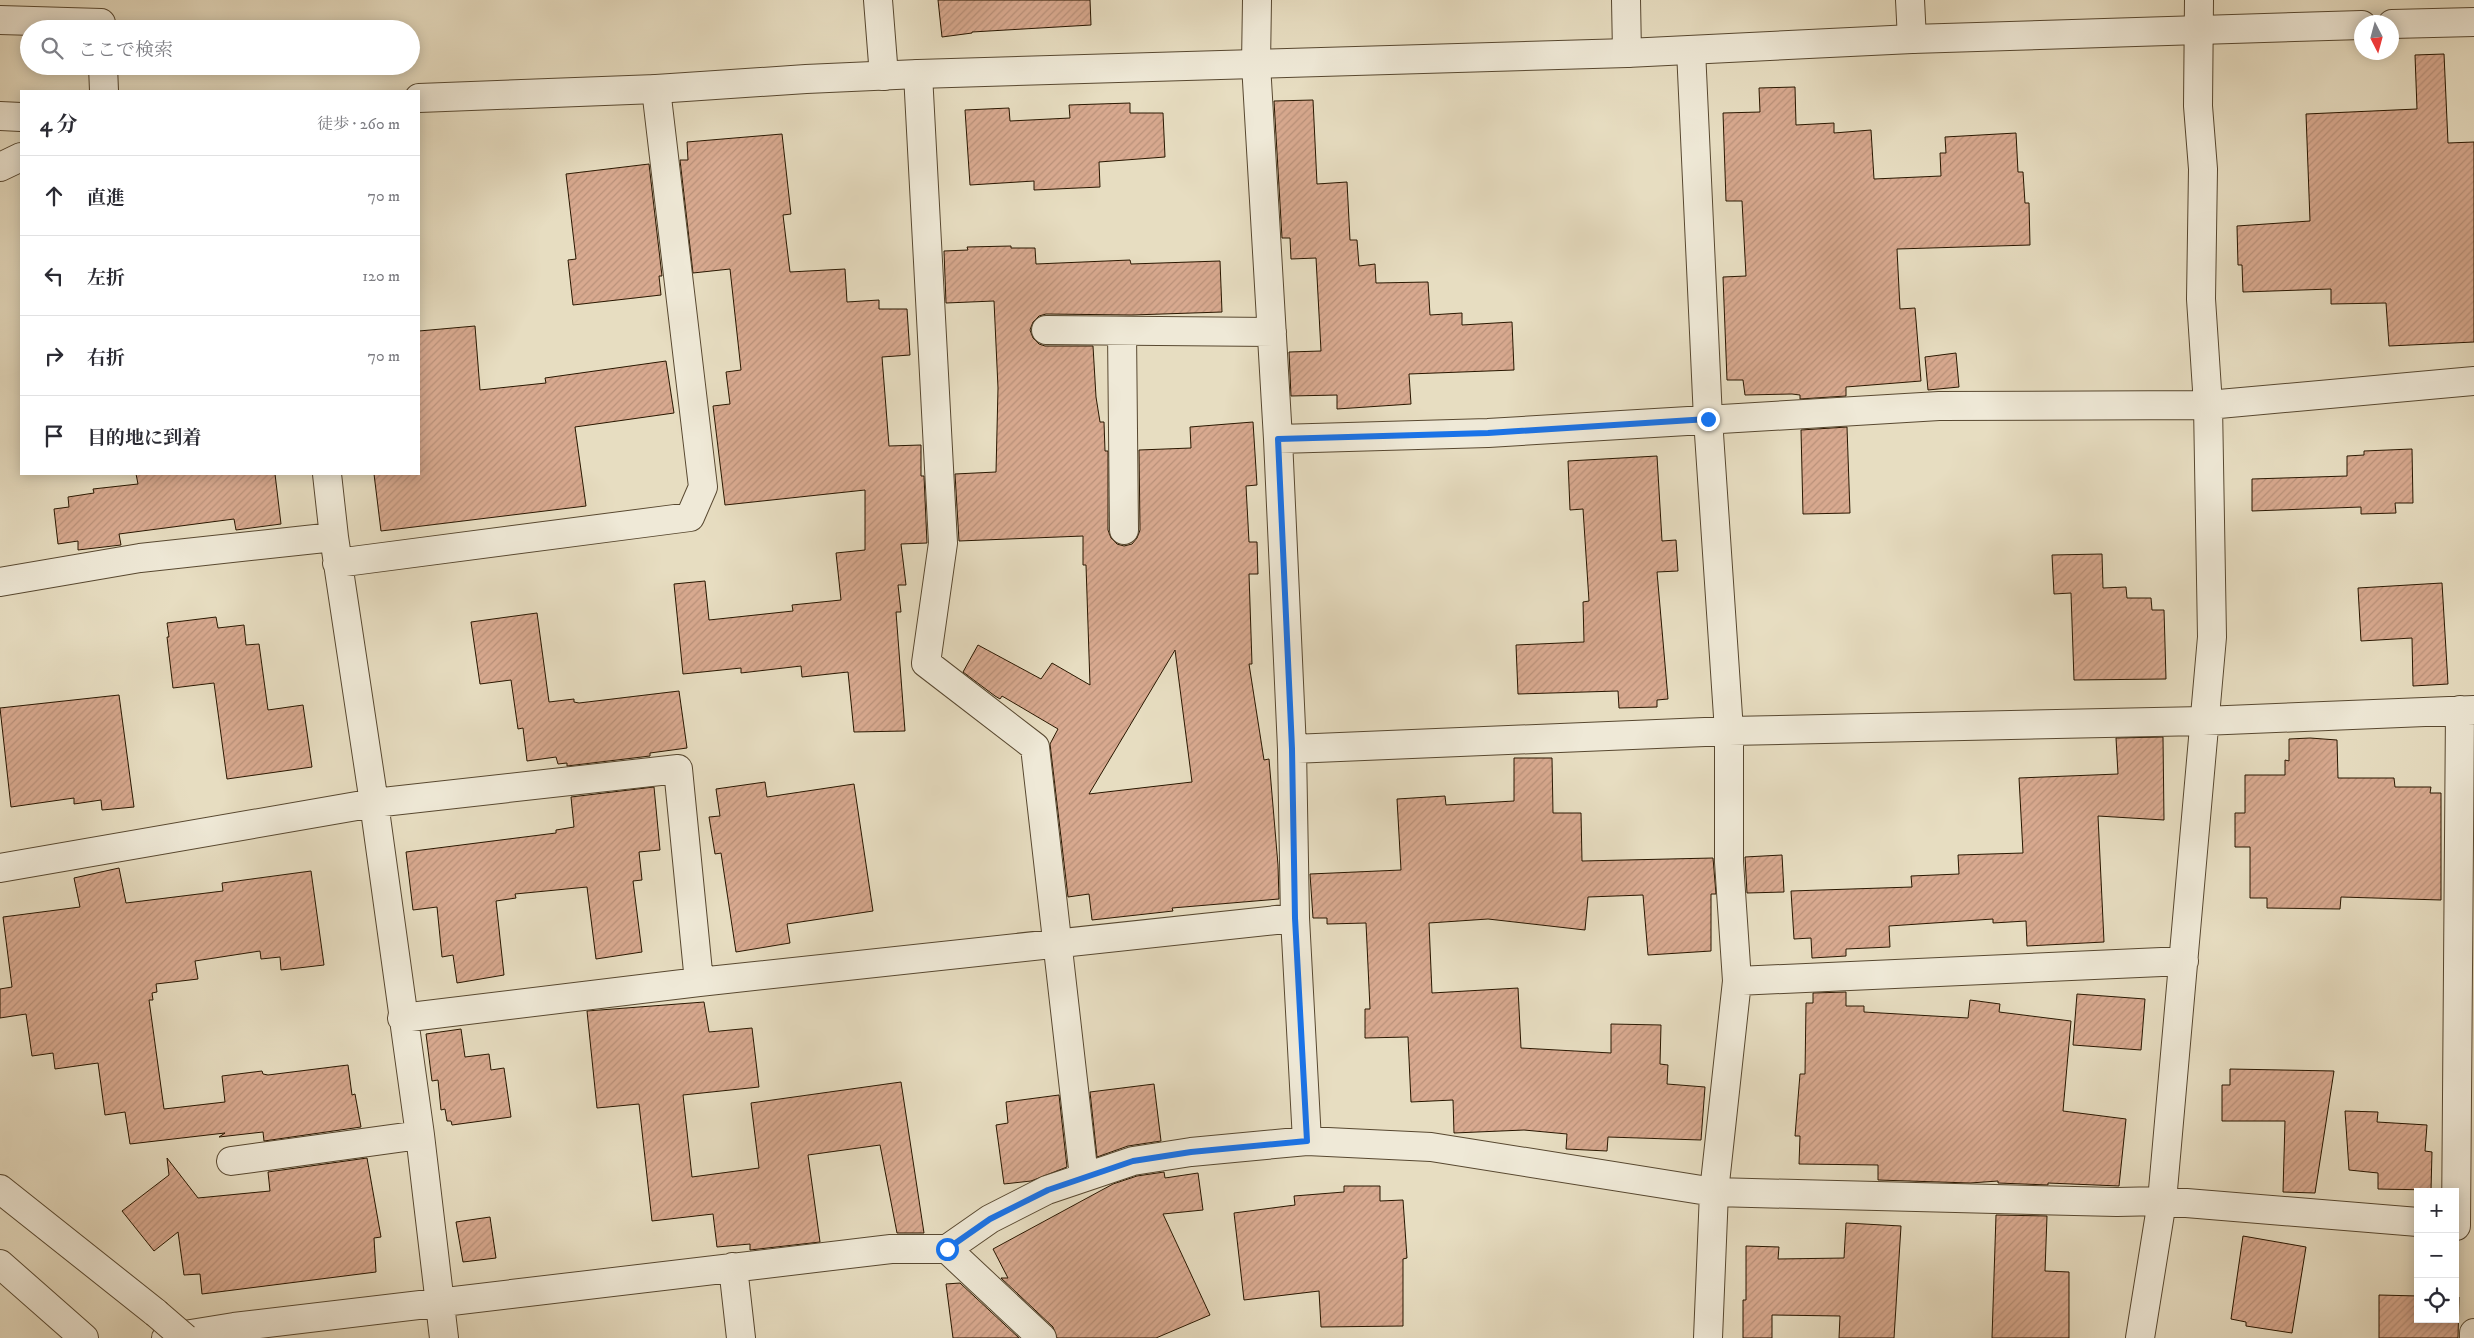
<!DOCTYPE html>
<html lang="ja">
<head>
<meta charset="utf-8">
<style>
  :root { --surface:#fff; --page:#f2f2f3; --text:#2b2b33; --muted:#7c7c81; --line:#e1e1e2 }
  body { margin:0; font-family:"IM FELL DW Pica","Noto Serif JP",serif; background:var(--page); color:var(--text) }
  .controls { position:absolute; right:15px; bottom:15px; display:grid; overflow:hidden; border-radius:0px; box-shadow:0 2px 12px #0003 }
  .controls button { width:45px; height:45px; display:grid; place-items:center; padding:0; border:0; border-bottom:1px solid var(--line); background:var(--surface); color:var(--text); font:25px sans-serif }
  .compass { position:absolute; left:2354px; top:15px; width:45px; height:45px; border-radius:50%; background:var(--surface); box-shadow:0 2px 12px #0003; rotate:174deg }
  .stop { position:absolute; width:15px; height:15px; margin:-11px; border:4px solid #1a73e8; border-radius:50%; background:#fff }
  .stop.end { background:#1a73e8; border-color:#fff; box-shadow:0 1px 5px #0008 }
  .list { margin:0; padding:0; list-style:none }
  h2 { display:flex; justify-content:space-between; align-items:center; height:65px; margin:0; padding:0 20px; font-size:21px }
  h2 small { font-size:16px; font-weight:400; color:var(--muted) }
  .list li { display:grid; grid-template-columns:32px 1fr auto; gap:15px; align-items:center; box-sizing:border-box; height:80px; padding:0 20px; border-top:1px solid var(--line) }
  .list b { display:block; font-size:19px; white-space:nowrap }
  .list em { font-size:16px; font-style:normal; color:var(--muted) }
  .icon { flex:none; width:28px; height:28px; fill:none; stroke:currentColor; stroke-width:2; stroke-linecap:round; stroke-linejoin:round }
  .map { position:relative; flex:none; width:2474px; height:1338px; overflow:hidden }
  .search { position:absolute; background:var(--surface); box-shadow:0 2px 12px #0003; left:20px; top:20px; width:400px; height:55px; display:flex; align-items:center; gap:12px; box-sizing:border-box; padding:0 18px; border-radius:28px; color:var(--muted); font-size:19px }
  .panel { position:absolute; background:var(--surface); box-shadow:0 2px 12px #0003; left:20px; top:90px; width:400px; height:385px; border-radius:0px }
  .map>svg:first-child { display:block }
  .building { fill:url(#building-hatch); stroke:#291700; fill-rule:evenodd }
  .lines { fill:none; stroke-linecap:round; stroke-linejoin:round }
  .minor-casing { stroke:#584830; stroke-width:30 }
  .tertiary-casing { stroke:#584830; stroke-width:30 }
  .minor { stroke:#efe9d7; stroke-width:28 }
  .tertiary { stroke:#efe9d7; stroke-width:28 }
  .tertiary-bridge-casing { stroke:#584830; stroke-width:30; stroke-linecap:butt }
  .tertiary-bridge { stroke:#efe9d7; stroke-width:28 }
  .route { stroke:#1a73e8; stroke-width:6 }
</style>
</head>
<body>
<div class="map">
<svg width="2474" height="1338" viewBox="0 0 2474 1338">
  <defs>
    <pattern id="building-hatch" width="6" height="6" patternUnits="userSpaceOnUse" patternTransform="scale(1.25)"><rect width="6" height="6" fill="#d8a98f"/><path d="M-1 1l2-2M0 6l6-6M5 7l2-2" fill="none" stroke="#b9917a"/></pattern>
  </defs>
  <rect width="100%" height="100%" fill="#e7ddc1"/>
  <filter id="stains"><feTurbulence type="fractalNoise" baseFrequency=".004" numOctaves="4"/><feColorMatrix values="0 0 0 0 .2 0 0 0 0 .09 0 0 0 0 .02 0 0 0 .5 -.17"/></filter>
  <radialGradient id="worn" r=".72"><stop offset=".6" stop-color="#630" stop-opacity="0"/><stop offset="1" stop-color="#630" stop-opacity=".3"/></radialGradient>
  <path class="building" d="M938,0H1090L1091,25L972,32V33L942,37Z
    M2444,54L2448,143L2474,142V342L2389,346L2386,303L2331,304V289L2243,292L2242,265H2238L2237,226L2310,221L2306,114L2417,109L2415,55Z
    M1795,87L1796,125L1834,123V133L1871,130L1874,179L1941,176L1940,153H1946L1945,137L2016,133L2018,172H2023L2025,203H2029L2030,245L1897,249L1900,309L1915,308L1921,381L1846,387V396L1800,399V395L1792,394L1745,395L1743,380H1727L1723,277L1746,276L1742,201H1726L1723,113L1760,112L1759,88Z
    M1313,100L1317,184L1347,182L1350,240H1357L1359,266L1375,264L1376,283L1428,282L1430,315L1462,313V325L1512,322L1514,370L1409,374L1411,404L1337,409V395L1291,396L1289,352L1321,351L1316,258L1291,259L1290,238H1282L1274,101Z
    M1130,103V113H1163L1165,157L1099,162L1100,187L1034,190V181L970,185L965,110L1009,108L1010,121L1070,118L1069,105Z
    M782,134L791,214L783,215L790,272L845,269L847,302L879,300V309H907L910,355L882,357L889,446L921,445V476H924L927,543L901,544L906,585H898L901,612H896L905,731L854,732L848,672L802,677L801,666L741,673V668L683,674L674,584L705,581L709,620L793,611L792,605L841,600L836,553L865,550V490L725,505L713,406L730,404L726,372L741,370L730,269L693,273L680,160H688L687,142Z
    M649,164L662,276H659L661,295L573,305L568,260L576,259L566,174Z
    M1011,246V248H1035L1036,264L1130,260L1131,264L1220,261L1222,312L1132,315L1046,314L1039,316L1033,322L1030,330L1033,338L1039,344L1045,346H1093L1096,397L1100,422H1104L1105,451H1108V530L1111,538L1117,544L1124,546L1132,544L1137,538L1140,530L1139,450L1191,448L1190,427L1253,422L1257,485L1246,486L1249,542H1257L1258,574H1249L1252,664H1249L1264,760L1269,759L1278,865L1279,899L1172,908L1173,911L1092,920L1089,894L1068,897L1050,744L1058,729L1002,696L1000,699L995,696L963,672L978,645L1041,679L1052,663L1090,685L1086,565H1083V536L959,541L955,474L996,472L998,388L994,301L946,303L944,251L968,250L967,247ZM1175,650L1192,782L1089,794Z
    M475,326L480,390L546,383L545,378L666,361L674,413L575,427L586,506L381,531L374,474H419V331Z
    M1956,353L1959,387L1928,390L1925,357Z
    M1847,427L1850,513L1803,514L1801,430Z
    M2412,449L2413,503H2395L2396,513L2361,514V507L2252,511V479L2347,476V456L2364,455V451Z
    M1657,456L1662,541L1676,540L1678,571L1657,572L1668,699L1657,700V707L1619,708L1618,691L1518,694L1516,645L1584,642L1583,602L1589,601L1583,509L1570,510L1568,461Z
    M136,474H275L281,524L236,530L234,519L119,534L121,545L78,550V541L58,544L54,509L69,507L68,497L94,493L93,489L138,484Z
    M2102,554L2103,588L2126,587L2127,598H2151L2152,610H2164L2166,679L2074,680L2071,593L2054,594L2052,555Z
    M2442,583L2448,684L2413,686L2412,638L2361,641L2358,588Z
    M537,613L549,702L574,699V702L579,703L679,691L687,748L650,753V756L567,766V763L558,764L556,757L527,761L523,728L518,729L511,680L480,684L471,622Z
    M216,617L218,628L244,625L246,645L259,644L268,710L303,705L312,767L227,779L214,683L173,688L167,637H169L167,623Z
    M119,695L134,807L102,810L101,800L74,804V798L11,807L0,708Z
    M2163,737L2164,820L2098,816L2104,942L2027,946L2026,921L1993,923V919L1889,926L1890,947L1846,949V956L1812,958L1811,938L1794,939L1791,891L1912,887L1911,876L1959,874L1958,855L2023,853L2019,778L2118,774L2116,738Z
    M2310,738L2337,740L2338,778H2394L2395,787H2431L2430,793H2441V900L2341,897L2340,909L2267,908V898H2250V847H2235V813H2245V775H2285V760L2289,761V739Z
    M1514,758H1552L1553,813H1581L1582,861L1713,858L1716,894H1711V951L1648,955L1643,895L1588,897L1585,930L1488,919L1429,923L1432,993L1518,988L1521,1048L1611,1053V1024L1661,1025L1660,1064L1668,1065L1667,1084L1705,1087L1701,1140L1608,1137L1607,1151L1566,1149L1567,1134L1524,1130L1454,1133L1453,1100L1411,1102L1408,1037L1365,1038V1009H1370L1366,923L1327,924V918H1313L1310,874L1401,870L1397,799L1445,796L1446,805L1514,801Z
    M765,782L767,797L854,784L873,911L787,924L790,943L736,952L721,853L715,854L709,817L720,816L716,789Z
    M654,787L660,850L639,852L642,880L633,881L642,952L596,959L587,887L515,894L516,898L496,901L504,975L457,983L453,955L442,957L437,907L413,910L406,852L556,833V830L574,827L571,797Z
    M1782,855L1784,892L1747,893L1745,857Z
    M119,868L126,903L223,891L222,883L311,871L324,965L281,970L280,957L261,959L260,951L195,961L198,979L156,984L157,992L152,993L153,1000H149L164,1109L225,1102L222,1076L262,1071L263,1074L268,1075L348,1065L352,1095L355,1094L361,1127L264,1141L263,1132L219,1137L225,1133L130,1144L125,1112L105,1115L98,1063L55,1069L53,1053L32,1056L26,1014L0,1018V989L12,987L3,917L80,907L74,878Z
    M1846,992V1006H1864V1012L1968,1018L1970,1000L2000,1004L1999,1012L2071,1021L2063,1111L2126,1119L2119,1186L2048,1183V1185L1998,1183V1181L1970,1183L1878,1180V1165L1799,1164L1800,1136H1795L1800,1074H1805L1806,1003H1813V993Z
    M2077,994L2145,999L2141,1050L2073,1045Z
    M704,1002L709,1032L752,1028L759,1087L683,1095L692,1177L759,1168L751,1103L901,1082L924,1233H897L880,1145L808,1155L820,1242L750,1250V1244L717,1247L713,1214L652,1221L639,1104L597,1108L587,1011Z
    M461,1029L465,1057L489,1054L491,1070L504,1068L511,1117L452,1125L451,1121H447L445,1109L441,1110L438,1080L432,1081L426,1034Z
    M2230,1069L2334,1071L2315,1193L2283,1192L2285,1121H2222V1085H2230Z
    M1154,1084L1161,1141L1128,1146L1097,1157L1090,1092Z
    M1059,1095L1067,1167L1031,1181L1004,1184L996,1125L1008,1123L1006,1102Z
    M2345,1111L2378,1112L2377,1122L2427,1125L2425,1151L2432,1152L2431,1190L2378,1189V1173L2349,1170Z
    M167,1158L198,1198L270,1191L268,1172L367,1158L381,1237L374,1238L376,1272L202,1294L200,1274L184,1275L178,1232L154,1251L122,1211L169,1175Z
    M1164,1172L1165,1178L1198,1173L1203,1210L1163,1214L1210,1315L1156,1338H1057L1053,1327L1001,1278H1008L993,1249L1113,1184L1137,1176Z
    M1344,1186H1380V1201L1403,1200L1407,1258L1403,1259V1326L1321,1327L1319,1291L1244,1300L1234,1213L1295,1205L1294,1196L1344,1192Z
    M1996,1215L2047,1216L2045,1271L2069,1272V1338H1992Z
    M490,1217L496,1258L463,1262L456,1222Z
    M1846,1223L1901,1226L1894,1338H1839L1840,1316L1772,1315V1338H1743V1300H1746V1246L1779,1247L1778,1259L1844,1258Z
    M2243,1236L2306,1247L2292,1333L2246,1326V1322L2231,1319Z
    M960,1283L1019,1338H953L946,1284Z
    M2379,1295L2418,1296V1319H2455V1297H2459L2458,1338H2379Z"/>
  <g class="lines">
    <g class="minor-casing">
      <path id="minor" d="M878,0L884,76
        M1257,0L1256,64L1278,439L1292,749L1295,918L1307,1141
        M1626,0L1627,53
        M1910,0L1912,39
        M0,20L101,23
        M1691,50L1708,419L1729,731V862L1737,981L1714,1192L1708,1338
        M103,66L104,91
        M918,74L943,543L926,663L1035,747L1084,1177
        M0,116L21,117
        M0,167L21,157
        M1046,330L1272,332
        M1122,331L1124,530
        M1278,439L1488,433L1939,406L2208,405L2474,381
        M327,474L334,537L374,803L420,1135L444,1338
        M337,563L690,517L703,487L656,89
        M0,582L140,558L334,537
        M1292,749L1729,731L2203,721L2474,710
        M0,868L374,803L678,769L699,982
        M1737,981L2184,961
        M402,1018L699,982L1295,918
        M231,1161L420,1135
        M2456,1226L2460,710
        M947,1249L1042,1338
        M0,1264L84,1338
        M733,1267L741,1338
        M166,1338L234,1327L891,1249H947L990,1219L1047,1190L1133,1161L1191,1152L1307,1141L1431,1147L1714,1192L2117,1202L2162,1201L2418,1222
        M2140,1338L2162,1201L2212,637L2208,405L2201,299L2203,169L2198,106L2199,0
        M2474,1338V1333"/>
    </g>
    <g class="tertiary-casing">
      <path id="tertiary" d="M2392,24L2474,22
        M419,98L656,89L806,79L918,74L1627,53L1912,39L2362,25
        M0,1189L156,1313"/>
    </g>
    <use href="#minor" class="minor"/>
    <use href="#tertiary" class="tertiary"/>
    <g class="tertiary-bridge-casing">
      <path id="tertiary-bridge" d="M156,1313L185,1338"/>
    </g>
    <use href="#tertiary-bridge" class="tertiary-bridge"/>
  </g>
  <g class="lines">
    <path class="route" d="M947,1249L990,1219L1048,1190L1133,1161L1191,1152L1307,1141L1295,918L1292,749L1278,439L1488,433L1708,419"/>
  </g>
  <rect width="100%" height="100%" filter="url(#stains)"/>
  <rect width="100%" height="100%" fill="url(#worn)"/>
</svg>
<div class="controls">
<button>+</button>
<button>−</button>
<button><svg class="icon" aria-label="locate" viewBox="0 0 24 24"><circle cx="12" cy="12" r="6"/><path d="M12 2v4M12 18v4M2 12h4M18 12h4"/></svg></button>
</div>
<svg class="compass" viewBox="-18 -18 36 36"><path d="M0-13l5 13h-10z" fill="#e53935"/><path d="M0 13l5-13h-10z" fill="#7c7c81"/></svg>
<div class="stop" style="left:947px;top:1249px"></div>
<div class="stop end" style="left:1708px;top:419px"></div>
<div class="search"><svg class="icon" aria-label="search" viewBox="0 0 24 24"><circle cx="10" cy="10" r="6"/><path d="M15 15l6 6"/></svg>ここで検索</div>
<section class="panel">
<h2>4 分<small>徒歩 · 260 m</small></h2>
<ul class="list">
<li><svg class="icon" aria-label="ahead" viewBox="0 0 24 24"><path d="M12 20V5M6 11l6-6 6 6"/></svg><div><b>直進</b></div><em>70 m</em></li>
<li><svg class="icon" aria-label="left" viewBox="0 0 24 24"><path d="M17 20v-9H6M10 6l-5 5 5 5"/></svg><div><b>左折</b></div><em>120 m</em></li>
<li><svg class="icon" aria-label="right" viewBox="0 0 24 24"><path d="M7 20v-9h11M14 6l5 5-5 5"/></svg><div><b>右折</b></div><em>70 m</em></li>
<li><svg class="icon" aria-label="arrive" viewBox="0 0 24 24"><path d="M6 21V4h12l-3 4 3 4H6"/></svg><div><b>目的地に到着</b></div></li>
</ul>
</section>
</div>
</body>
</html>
